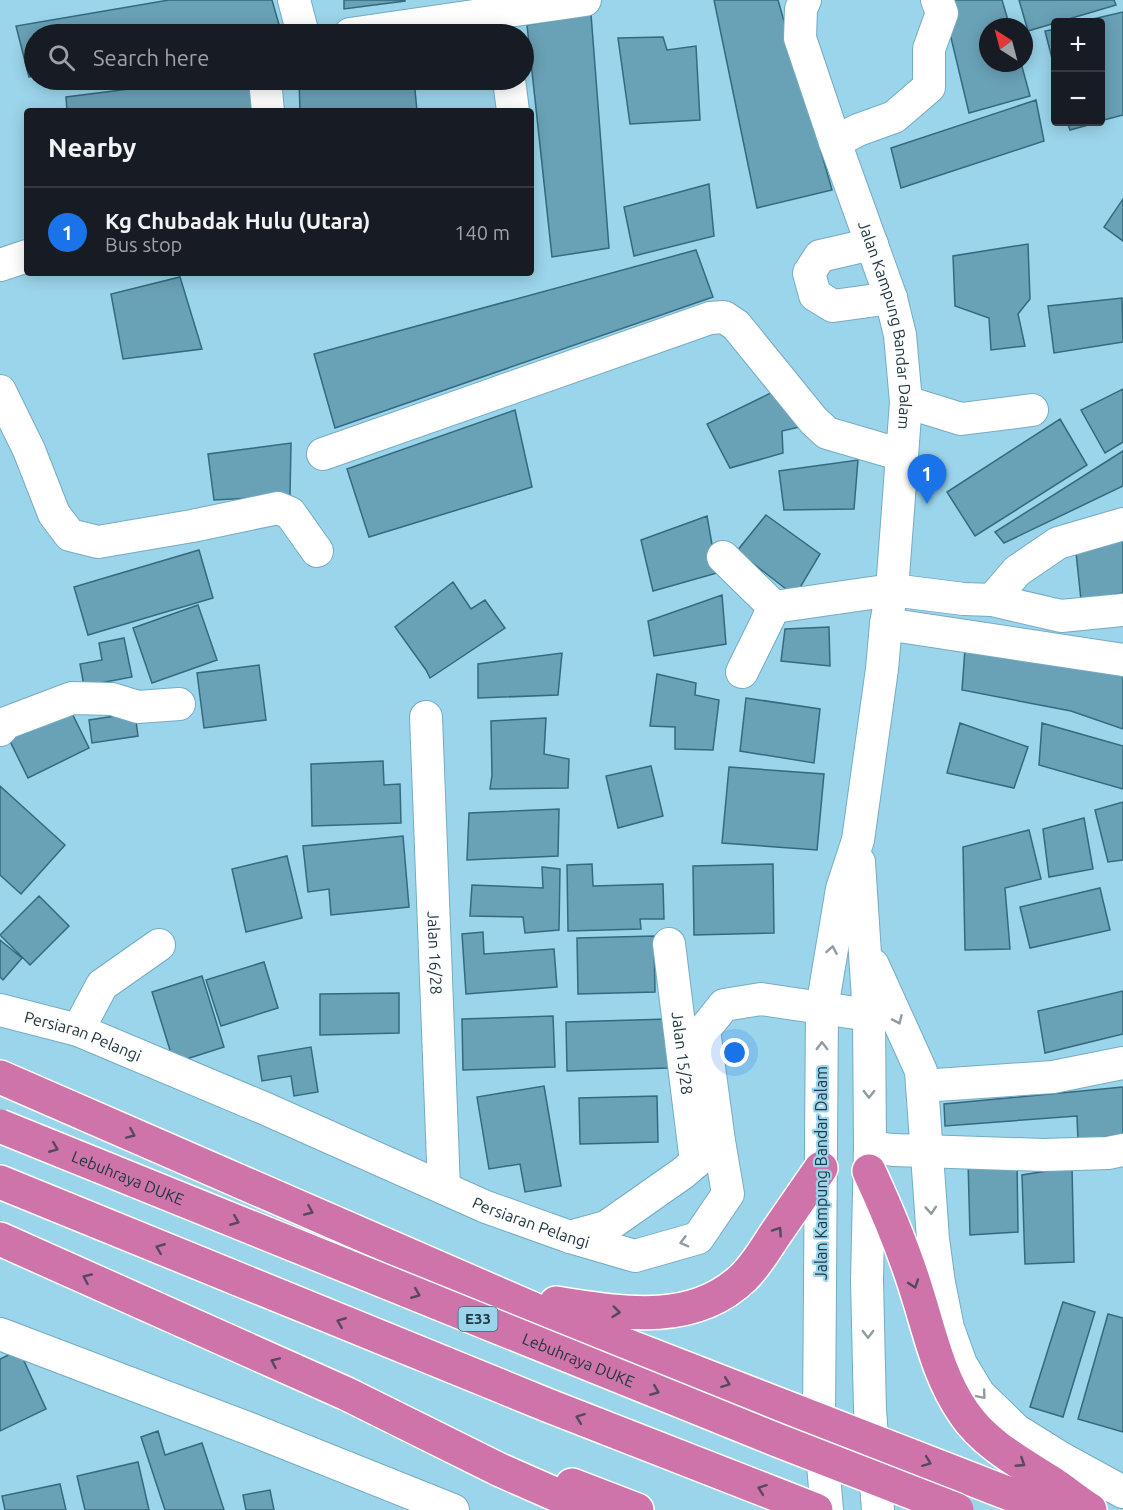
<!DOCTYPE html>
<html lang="en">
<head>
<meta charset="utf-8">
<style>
  :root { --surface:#171b24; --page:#20242c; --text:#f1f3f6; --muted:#9ea1a6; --line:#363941; --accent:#1a73e8 }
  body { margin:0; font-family:Ubuntu,sans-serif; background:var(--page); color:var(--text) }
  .controls { position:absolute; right:18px; top:18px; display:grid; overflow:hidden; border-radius:6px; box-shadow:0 3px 15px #0003 }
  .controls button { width:54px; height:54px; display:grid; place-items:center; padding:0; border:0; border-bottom:2px solid var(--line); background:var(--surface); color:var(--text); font:30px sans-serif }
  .compass { position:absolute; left:979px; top:18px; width:54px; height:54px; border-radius:50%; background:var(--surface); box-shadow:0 3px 15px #0003; rotate:324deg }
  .you { position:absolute; left:735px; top:1053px; width:21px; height:21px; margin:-15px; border:4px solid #fff; border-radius:50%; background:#1a73e8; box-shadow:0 0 0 9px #1a73e833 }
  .badge { display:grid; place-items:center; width:39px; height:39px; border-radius:50%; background:var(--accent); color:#fff; font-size:20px; font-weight:700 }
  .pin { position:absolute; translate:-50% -50px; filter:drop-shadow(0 2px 3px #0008) }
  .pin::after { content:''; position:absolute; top:32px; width:21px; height:18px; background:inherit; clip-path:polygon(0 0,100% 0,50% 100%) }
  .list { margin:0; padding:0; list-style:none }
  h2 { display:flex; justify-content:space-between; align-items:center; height:78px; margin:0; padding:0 24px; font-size:26px }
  h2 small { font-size:20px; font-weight:400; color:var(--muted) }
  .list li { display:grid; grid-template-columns:39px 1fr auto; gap:18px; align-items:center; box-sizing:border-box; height:90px; padding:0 24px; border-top:2px solid var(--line) }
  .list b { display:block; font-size:22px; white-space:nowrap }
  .list p { margin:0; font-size:20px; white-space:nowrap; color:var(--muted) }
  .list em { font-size:20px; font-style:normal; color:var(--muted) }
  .icon { flex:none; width:33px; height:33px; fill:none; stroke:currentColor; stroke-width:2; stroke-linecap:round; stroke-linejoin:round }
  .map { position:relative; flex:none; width:1123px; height:1510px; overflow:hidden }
  .search { position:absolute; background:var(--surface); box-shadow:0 3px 15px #0003; left:24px; top:24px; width:510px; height:66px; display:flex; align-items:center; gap:15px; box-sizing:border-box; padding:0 21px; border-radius:33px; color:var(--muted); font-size:22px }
  .panel { position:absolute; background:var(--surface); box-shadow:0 3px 15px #0003; left:24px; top:108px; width:510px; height:168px; border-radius:6px }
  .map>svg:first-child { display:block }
  .building { fill:#69a1b6; stroke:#336a7e; stroke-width:1.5 }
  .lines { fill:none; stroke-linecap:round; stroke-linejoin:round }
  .minor-casing { stroke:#74acc2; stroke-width:34 }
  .highway-casing { stroke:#fff; stroke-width:36 }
  .minor { stroke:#fff; stroke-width:32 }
  .highway { stroke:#cf73ab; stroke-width:33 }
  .highway-bridge-casing { stroke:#fff; stroke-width:36; stroke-linecap:butt }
  .highway-bridge { stroke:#cf73ab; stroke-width:33 }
  .oneway { stroke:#909ba0 }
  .oneway2 { stroke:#554960 }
  .labels { text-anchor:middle; stroke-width:4.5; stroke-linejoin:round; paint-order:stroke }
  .shield { fill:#9bd5eb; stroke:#456673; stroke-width:1.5 }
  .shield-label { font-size:15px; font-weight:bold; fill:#203740 }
  .street-label { font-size:16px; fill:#203740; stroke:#9bd5eb }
</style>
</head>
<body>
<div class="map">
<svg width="1123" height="1510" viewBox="0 0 1123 1510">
  <rect width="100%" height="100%" fill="#9bd5eb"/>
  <path class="building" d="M169,0H272L280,28L248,34H34V76L29,77L16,26Z
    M344,0H405V1L344,9Z
    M714,0H778L832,190L757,208Z
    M942,0H1002L1010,27H988V63H1021L1030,96L969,113Z
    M1019,0H1114L1116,5L1028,31Z
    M1123,12V115L1100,121V22H1080Z
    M591,14L609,248L552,257L527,25Z
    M1056,29V74L1045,31Z
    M663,37L667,50L696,46L700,120L630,124L618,38Z
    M201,80H256V111H67L66,97Z
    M299,80H414L417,111H300Z
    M1036,100L1044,141L901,188L891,148Z
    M1067,122H1099L1070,130Z
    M709,184L714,236L634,256L624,207Z
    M1123,199V241L1104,227Z
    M1028,244L1030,299L1018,314L1025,346L991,350L989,318L955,306L953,256Z
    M696,250L713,297L335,428L314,354Z
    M180,277L202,349L123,359L111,294Z
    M1122,298L1123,342L1054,353L1048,306Z
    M1123,389V442L1105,453L1081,410Z
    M777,390L808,425L782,431L783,453L730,468L707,424Z
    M515,410L532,487L369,537L347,469Z
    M1060,419L1087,465L975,536L947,492Z
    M291,443L290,496L214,500L208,454Z
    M1123,451V486L1004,543L995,532Z
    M858,460L854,509L784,510L779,471Z
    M766,515L820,554L795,596L737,551Z
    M707,516L717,573L653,591L641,540Z
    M1123,535V593L1081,600L1075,543Z
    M199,550L213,598L88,635L74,587Z
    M453,582L471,609L485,600L505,628L430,678L426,670L395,627Z
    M722,595L726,644L654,656L648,621Z
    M198,605L217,660L152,683L133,628Z
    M829,627L830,666L781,661L785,629Z
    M124,638L132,677L84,686L80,664L102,660L99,643Z
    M965,649L1123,672V729L1071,711L962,690Z
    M562,653L558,695L478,698V664Z
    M259,665L266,720L204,728L197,673Z
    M657,674L696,683L695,695L719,700L713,750L675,749V727L650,726Z
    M746,698L820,709L814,763L740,751Z
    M67,703L89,748L28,778L6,733Z
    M135,713L138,736L92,743L89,720Z
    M546,718L544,754L569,759L568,788L490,789L492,775L491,721Z
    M960,723L1028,747L1014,788L947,773Z
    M1042,723L1123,746V789L1039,765Z
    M383,761L384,785L400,784L401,823L312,826L311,764Z
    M651,766L663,816L618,828L606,776Z
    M729,767L824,774L817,850L722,843Z
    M0,786L65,845L21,894L0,875Z
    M1123,802V860L1108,862L1095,810Z
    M559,809L558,856L467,860L469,813Z
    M1084,818L1093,869L1049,877L1043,829Z
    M1029,830L1041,879L1005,888L1010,949L965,950L963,847Z
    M403,836L409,907L331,915L329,889L308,892L303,846Z
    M287,856L302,918L246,932L232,869Z
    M592,864L593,886L663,884L664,919H640L641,929L568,931L567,865Z
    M773,864L774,933L694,935L693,866Z
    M542,867L560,869L559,930L525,933L523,917L470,916L472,885L543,888Z
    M1100,888L1110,930L1030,948L1020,907Z
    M39,896L69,926L30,965L0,935Z
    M483,932L484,954L554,949L557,987L466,994L462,934Z
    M654,936L655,992L578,994L577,938Z
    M0,940L22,958L3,980L0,977Z
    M264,962L278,1008L221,1026L206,980Z
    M202,976L224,1047L174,1063L152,992Z
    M1123,991V1034L1045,1053L1038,1011Z
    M399,993V1033L320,1035V994Z
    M553,1016L555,1067L463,1070L462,1019Z
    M668,1019L669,1068L567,1071L566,1022Z
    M311,1047L318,1092L294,1096L291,1076L262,1081L258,1056Z
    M544,1086L561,1186L525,1192L520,1164L489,1169L477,1097Z
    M1123,1087V1134L1078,1141L1077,1116L945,1126L944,1104Z
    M657,1096L658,1142L580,1144L579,1098Z
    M968,1161L1017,1162L1018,1232L970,1235Z
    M1072,1167L1074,1262L1025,1264L1022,1175Z
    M1063,1302L1095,1312L1063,1417L1030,1407Z
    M1108,1314L1123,1318V1432L1078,1419Z
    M19,1350L46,1409L0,1431V1359Z
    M158,1431L165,1455L202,1443L224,1510H165L141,1437Z
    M138,1462L149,1510H85L77,1476Z
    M60,1484L66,1510H5L2,1496Z
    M270,1490L274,1510H246L243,1495Z"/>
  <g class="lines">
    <g class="minor-casing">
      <g id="minor">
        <path d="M294,0L303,34"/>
        <path id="s1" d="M805,0L801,9L800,38L835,142L891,298L900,335L906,402L892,590L886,624L882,669L858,840L842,889L822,1008L819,1420L827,1510"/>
        <path d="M350,34L585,0"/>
        <path d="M265,80L268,111"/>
        <path d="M509,80L513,111"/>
        <path d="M835,142L858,130L894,117L929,87V49L942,13L937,0"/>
        <path d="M872,244L820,256L809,273L815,295L833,306L891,298"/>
        <path d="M0,265L27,256"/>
        <path d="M0,391L29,450L54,514L70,535L98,542L192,526L278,508L290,513L317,551"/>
        <path d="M906,402L961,419L1032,410"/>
        <path d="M323,454L710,318L724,317L736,325L814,421L827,433L902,455"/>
        <path d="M723,557L774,607L892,590L964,599L992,600L1061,616L1123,610"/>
        <path d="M992,600L1017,571L1058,543L1123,524"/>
        <path d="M886,624L1123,660"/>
        <path d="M742,672L774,607"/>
        <path id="s2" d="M426,717L444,1188"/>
        <path d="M0,730L6,723L72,698L112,699L138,707L179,704"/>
        <path d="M859,862L869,1015L870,1147L867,1281L870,1410L878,1510"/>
        <path id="s3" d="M669,944L696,1162"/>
        <path d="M873,965L921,1071L933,1239L939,1283L948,1328L961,1364L979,1394L1016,1430L1061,1458L1123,1492"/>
        <path id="s4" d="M0,1010L78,1030L266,1109L486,1207L570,1237L635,1256L698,1238L728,1194L719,1141L704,1030L724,1005L761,999L869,1015"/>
        <path d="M78,1030L102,985L159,945"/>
        <path d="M922,1086L1053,1077L1123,1063"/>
        <path d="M870,1147L893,1150L1044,1155L1108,1153L1123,1150"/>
        <path d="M570,1237L606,1227L683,1173L712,1148"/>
        <path d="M0,1334L250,1429L453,1510"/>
      </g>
    </g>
    <g class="highway-casing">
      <path id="highway" d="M0,1077L533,1309L1051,1510
        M869,1171C888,1212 906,1255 919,1299C931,1338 940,1379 964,1413C984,1443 1019,1462 1049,1481C1063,1490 1076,1501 1090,1510
        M0,1182L547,1405L816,1510
        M0,1239L347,1394L500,1470L591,1510
        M556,1303C620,1313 693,1327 744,1277C756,1265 765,1250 774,1236C790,1213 805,1191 821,1168
        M572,1485L637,1510"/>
    </g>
    <use href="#minor" class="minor"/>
    <use href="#highway" class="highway"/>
    <g class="highway-bridge-casing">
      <g id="highway-bridge">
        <path id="s5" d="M0,1126L777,1440L957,1510"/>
      </g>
    </g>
    <use href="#highway-bridge" class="highway-bridge"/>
  </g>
  <defs><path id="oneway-chevron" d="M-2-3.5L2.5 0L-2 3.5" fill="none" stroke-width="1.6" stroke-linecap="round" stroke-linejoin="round" transform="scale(1.5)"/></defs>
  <g class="oneway">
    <use href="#oneway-chevron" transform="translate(832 950) rotate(-80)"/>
    <use href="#oneway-chevron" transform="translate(898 1020) rotate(66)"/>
    <use href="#oneway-chevron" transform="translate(822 1046) rotate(-90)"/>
    <use href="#oneway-chevron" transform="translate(869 1094) rotate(90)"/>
    <use href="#oneway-chevron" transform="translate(931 1210) rotate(86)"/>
    <use href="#oneway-chevron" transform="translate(684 1242) rotate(165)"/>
    <use href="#oneway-chevron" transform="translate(868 1334) rotate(89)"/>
    <use href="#oneway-chevron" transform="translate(982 1395) rotate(50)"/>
  </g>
  <g class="oneway2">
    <use href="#oneway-chevron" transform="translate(131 1134) rotate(23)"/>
    <use href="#oneway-chevron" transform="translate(54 1148) rotate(22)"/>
    <use href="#oneway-chevron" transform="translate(309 1211) rotate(23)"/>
    <use href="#oneway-chevron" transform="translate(235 1221) rotate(22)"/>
    <use href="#oneway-chevron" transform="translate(778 1231) rotate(-56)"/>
    <use href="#oneway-chevron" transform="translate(160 1248) rotate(-158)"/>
    <use href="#oneway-chevron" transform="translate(87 1278) rotate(-156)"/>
    <use href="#oneway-chevron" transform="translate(914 1284) rotate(71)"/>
    <use href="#oneway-chevron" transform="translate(416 1294) rotate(22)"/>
    <use href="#oneway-chevron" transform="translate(616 1312) rotate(6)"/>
    <use href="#oneway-chevron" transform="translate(341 1322) rotate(-158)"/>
    <use href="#oneway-chevron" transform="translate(275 1362) rotate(-156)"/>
    <use href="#oneway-chevron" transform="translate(726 1383) rotate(21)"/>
    <use href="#oneway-chevron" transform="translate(655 1391) rotate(22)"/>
    <use href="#oneway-chevron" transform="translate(580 1418) rotate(-159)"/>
    <use href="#oneway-chevron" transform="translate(927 1462) rotate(21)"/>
    <use href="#oneway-chevron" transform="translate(1021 1463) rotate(33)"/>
    <use href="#oneway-chevron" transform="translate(762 1489) rotate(-159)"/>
  </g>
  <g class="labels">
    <rect class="shield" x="458.5" y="1307" width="39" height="24" rx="4.5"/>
    <g class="shield-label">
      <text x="478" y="1324">E33</text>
    </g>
    <g class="street-label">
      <text dy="6" stroke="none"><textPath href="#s1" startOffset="340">Jalan Kampung Bandar Dalam</textPath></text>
      <text dy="6" stroke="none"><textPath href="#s2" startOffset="236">Jalan 16/28</textPath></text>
      <text dy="6" stroke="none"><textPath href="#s4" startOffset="87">Persiaran Pelangi</textPath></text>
      <text dy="6" stroke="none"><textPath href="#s3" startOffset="110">Jalan 15/28</textPath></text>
      <text transform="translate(821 1173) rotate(-90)" y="6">Jalan Kampung Bandar Dalam</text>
      <text dy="6" stroke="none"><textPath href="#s5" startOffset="138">Lebuhraya DUKE</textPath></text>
      <text dy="6" stroke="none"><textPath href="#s4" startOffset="573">Persiaran Pelangi</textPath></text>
      <text dy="6" stroke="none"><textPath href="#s5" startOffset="624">Lebuhraya DUKE</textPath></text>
    </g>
  </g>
</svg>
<div class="controls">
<button>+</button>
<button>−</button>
</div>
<svg class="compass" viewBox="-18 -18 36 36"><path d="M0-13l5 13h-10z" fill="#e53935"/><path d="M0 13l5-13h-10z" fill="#9ea1a6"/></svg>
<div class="you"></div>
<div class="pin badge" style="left:927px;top:504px">1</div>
<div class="search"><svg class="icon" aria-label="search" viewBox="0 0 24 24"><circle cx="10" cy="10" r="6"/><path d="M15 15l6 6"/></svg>Search here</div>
<section class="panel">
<h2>Nearby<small></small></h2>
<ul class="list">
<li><span class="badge">1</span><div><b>Kg Chubadak Hulu (Utara)</b><p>Bus stop</p></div><em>140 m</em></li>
</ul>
</section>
</div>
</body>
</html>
